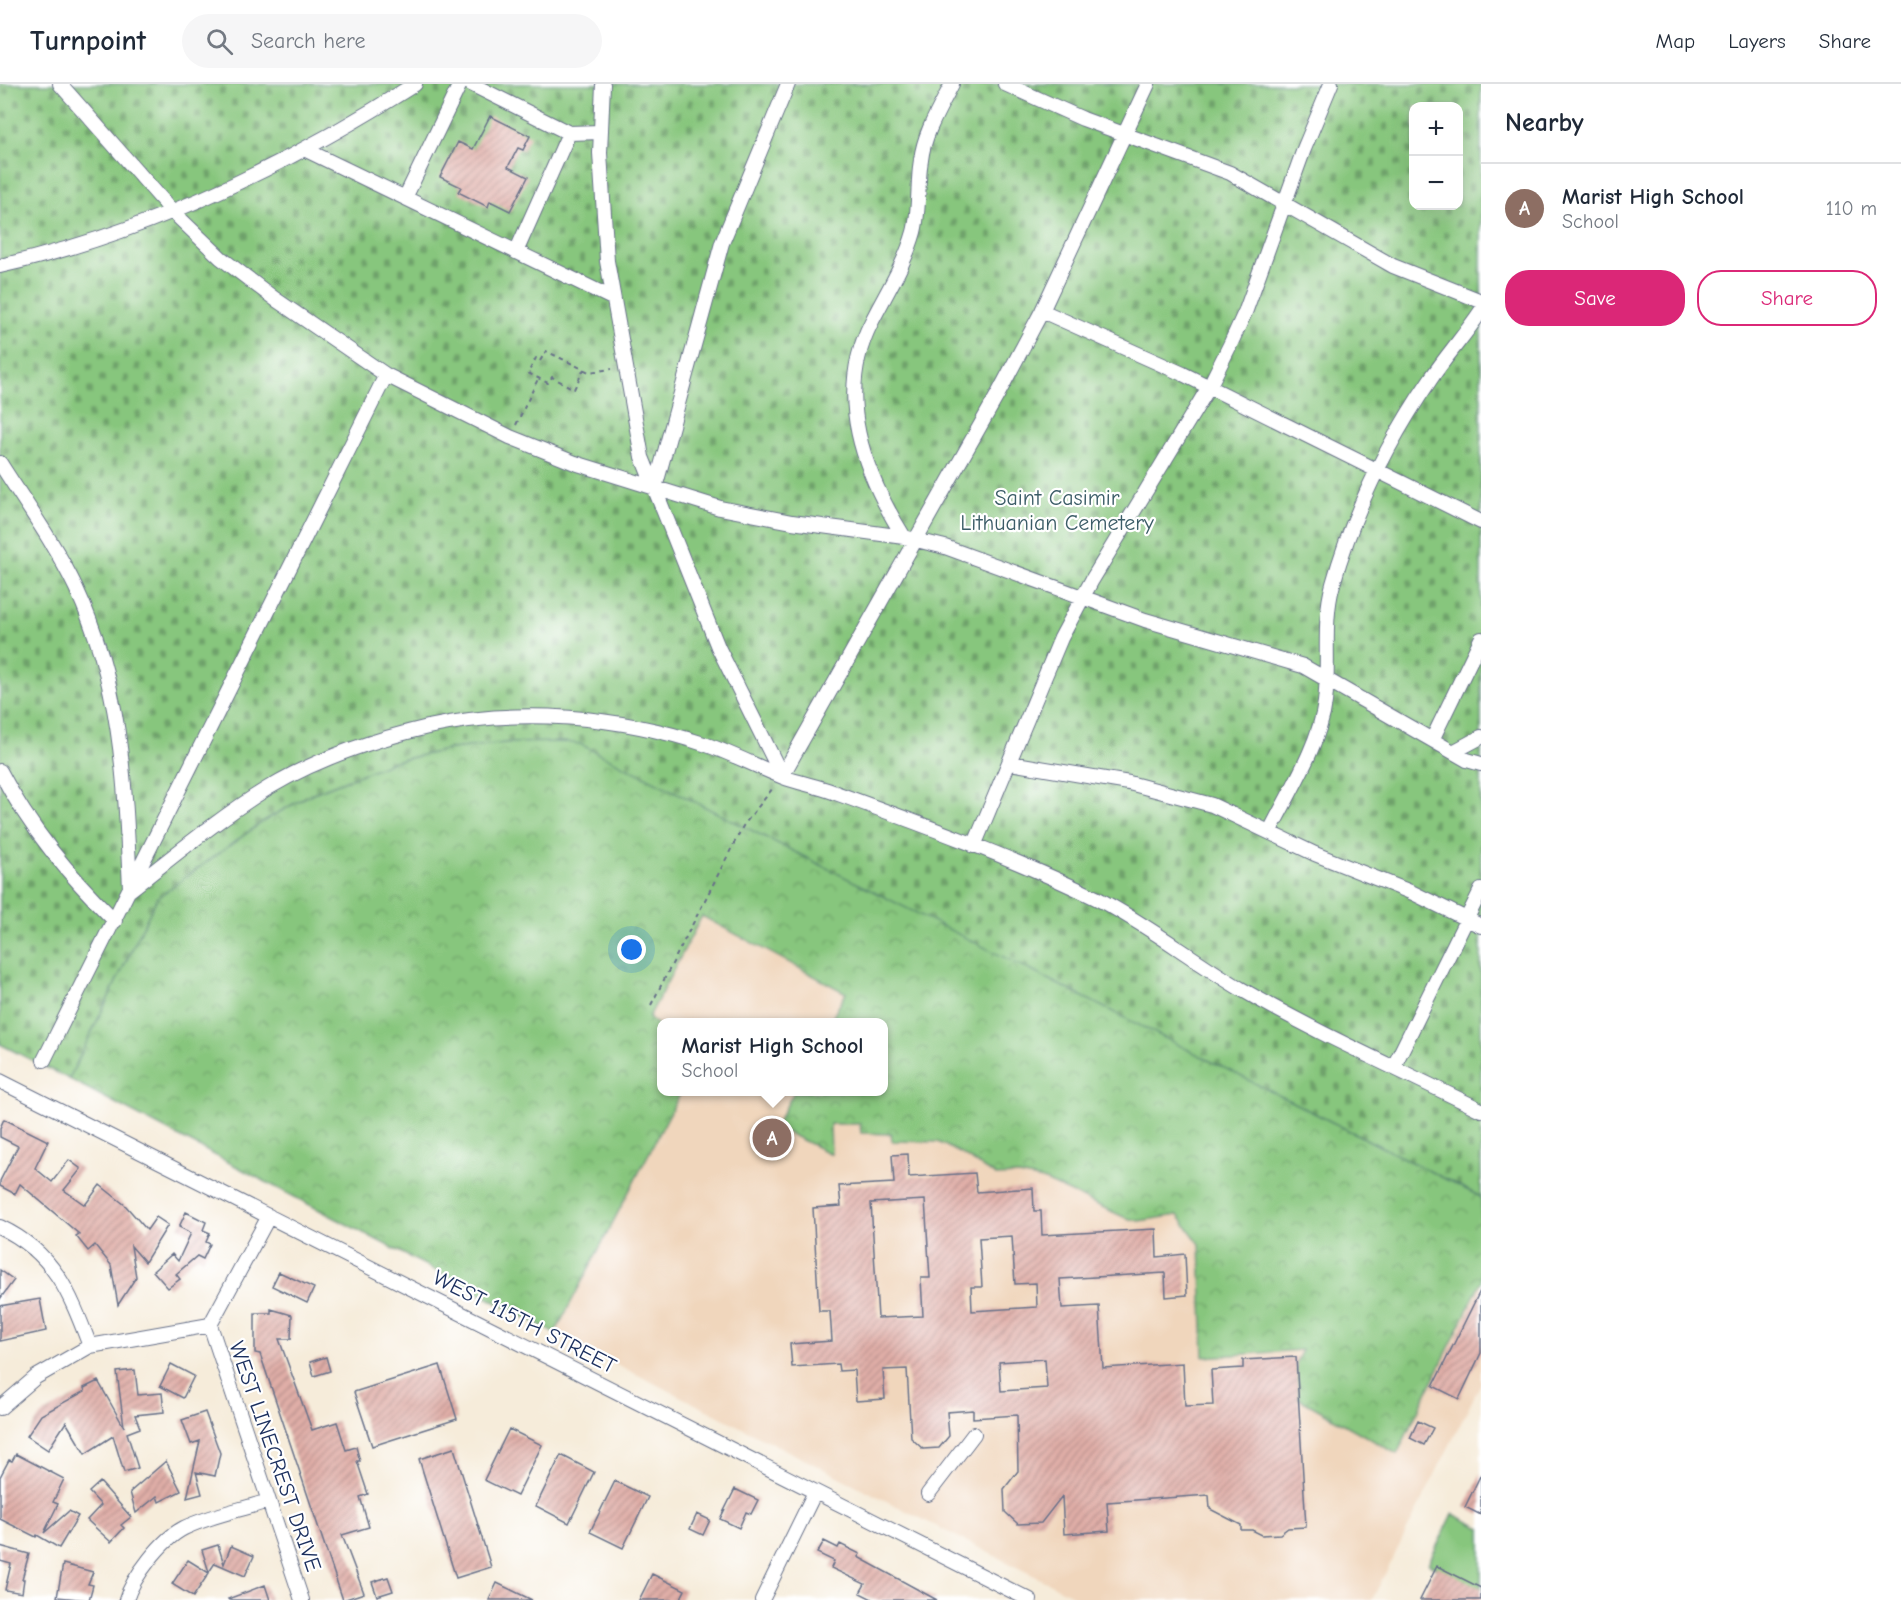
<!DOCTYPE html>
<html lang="en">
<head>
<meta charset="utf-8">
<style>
  :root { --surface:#fff; --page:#f6f6f7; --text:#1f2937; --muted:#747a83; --line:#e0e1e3; --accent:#db2777 }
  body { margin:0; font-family:"Comic Neue",sans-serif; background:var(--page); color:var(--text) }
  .controls { position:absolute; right:18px; top:18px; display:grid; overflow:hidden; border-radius:12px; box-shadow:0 6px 24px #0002 }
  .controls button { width:54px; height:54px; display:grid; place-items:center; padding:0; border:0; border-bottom:2px solid var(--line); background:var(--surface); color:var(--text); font:30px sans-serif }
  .you { position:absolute; left:632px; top:866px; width:21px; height:21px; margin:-15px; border:4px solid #fff; border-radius:50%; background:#1a73e8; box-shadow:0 0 0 9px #1a73e833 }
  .badge { display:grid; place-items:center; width:39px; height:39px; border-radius:50%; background:var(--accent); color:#fff; font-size:20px; font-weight:700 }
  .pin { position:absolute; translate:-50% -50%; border:3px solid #fff; box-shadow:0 2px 6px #0006 }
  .popup { position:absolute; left:657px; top:934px; width:231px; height:78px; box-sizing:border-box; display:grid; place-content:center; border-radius:12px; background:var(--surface); filter:drop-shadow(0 2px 4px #0005); font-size:20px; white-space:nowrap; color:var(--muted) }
  .popup b { font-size:22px; color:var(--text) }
  .popup::after { content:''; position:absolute; left:50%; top:100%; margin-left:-12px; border:12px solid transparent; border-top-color:var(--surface) }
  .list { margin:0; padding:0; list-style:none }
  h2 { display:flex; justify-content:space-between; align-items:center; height:78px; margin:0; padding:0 24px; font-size:26px }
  h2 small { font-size:20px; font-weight:400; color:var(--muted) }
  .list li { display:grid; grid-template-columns:39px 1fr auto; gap:18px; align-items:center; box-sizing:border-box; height:90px; padding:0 24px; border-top:2px solid var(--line) }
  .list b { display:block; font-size:22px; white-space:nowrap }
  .list p { margin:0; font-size:20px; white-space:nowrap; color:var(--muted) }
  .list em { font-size:20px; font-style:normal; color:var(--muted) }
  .actions { display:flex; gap:12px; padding:18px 24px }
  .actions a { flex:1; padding:14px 0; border:2px solid var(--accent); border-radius:24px; text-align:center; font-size:21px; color:var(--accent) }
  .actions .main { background:var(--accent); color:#fff }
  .icon { flex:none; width:33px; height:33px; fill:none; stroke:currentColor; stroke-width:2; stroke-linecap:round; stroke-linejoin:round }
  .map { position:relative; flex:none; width:1481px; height:1516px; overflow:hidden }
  header { display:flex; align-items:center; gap:36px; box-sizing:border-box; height:84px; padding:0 30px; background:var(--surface); border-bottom:2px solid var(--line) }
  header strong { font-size:28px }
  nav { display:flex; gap:33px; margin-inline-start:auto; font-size:21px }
  .search { width:420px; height:54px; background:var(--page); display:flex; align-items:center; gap:15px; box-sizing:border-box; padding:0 21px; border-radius:33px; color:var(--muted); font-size:22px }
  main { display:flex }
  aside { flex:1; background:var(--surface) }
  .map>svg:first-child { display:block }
  .built { fill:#f0d6bc; fill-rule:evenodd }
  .green { fill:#87c67d; stroke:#517a6e; stroke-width:1.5 }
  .cemetery { fill:url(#cemetery-stones); stroke:#517a6e; stroke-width:1.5; fill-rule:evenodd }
  .park { fill:url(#park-crowns); stroke:#517a6e; stroke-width:1.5 }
  .building { fill:url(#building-hatch); fill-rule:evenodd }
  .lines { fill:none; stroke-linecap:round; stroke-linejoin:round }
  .minor-casing { stroke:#687189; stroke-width:16 }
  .path { stroke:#687189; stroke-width:2; stroke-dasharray:4.5 4.5; stroke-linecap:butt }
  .minor { stroke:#fff; stroke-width:14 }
  .labels { text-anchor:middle; stroke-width:4.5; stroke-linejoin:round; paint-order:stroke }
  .park-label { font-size:22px; fill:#3b5c67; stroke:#fff }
  .street-label { font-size:22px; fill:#1b2f5e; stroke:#fff }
</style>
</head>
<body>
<header>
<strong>Turnpoint</strong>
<div class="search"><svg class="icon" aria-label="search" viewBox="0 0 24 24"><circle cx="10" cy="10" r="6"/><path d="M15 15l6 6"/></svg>Search here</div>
<nav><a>Map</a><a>Layers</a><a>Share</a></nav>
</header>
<main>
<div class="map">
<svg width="1481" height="1516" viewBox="0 0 1481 1516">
  <defs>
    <pattern id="cemetery-stones" width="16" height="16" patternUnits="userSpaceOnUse" patternTransform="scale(1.5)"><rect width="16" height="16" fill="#87c67d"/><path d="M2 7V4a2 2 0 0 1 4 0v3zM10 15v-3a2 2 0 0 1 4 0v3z" fill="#6ea16a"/></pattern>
    <pattern id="park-crowns" width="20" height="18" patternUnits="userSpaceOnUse" patternTransform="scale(1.5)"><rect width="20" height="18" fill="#87c67d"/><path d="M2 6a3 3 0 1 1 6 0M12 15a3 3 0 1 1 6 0" fill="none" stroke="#6ea16a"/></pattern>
    <pattern id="building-hatch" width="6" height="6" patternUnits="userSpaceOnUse" patternTransform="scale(1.5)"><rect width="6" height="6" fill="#e0aea7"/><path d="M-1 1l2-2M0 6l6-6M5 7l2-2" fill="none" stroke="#b58e8b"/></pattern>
  </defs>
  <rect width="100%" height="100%" fill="#fff"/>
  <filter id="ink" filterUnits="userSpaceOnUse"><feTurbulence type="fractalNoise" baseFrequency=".0167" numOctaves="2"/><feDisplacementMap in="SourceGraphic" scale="12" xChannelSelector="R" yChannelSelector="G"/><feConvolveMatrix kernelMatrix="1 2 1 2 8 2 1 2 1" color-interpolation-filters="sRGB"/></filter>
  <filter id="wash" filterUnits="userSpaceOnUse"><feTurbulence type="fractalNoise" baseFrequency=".008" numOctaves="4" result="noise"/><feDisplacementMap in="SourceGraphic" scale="24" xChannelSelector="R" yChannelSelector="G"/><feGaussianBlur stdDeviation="1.35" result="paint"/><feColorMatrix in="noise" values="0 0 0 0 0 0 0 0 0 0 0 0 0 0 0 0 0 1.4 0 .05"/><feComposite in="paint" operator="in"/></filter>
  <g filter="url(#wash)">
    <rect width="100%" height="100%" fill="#f6ecda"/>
    <path class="built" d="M739,740L1481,1113V1299L1372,1516H1082L555,1249L69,995ZM661,938H883V1008H661Z"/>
    <path class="green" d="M1453,1430L1481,1444V1505L1428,1480Z"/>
    <path class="cemetery" d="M0,0H1481V1113L580,661L506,659L452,665L395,677L311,710L264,737L157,814L69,995L0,960ZM1414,22H1458V122H1414Z"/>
    <path class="park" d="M566,658L580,660L1481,1113V1198L1397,1370L1298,1314L1296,1279L1302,1266L1204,1273L1200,1160L1178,1131L1139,1137L1126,1134L1043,1096L1019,1091L996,1092L960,1069L938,1058L892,1057L891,1050L861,1049L860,1040H830L831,1070L775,1043L794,1008H883V938H830L846,909L702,832L649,933L661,944V1008H681L555,1249L69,995L157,814L264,737L311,710L395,677L452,665L506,659Z"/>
    <g id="blocks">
      <path class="building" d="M490,32L530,52L523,66L518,64L508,83L528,93L510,127L490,117L488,123L458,108L461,103L440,93L458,58L473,65Z
        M4,1035L48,1057L35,1084L52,1098L69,1076L81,1085L64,1106L85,1121L100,1101L125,1121L147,1146L156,1133L168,1141L145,1178L131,1162L136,1193L118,1221L111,1181L95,1161L88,1167L76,1152L79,1150L20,1100L15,1110L0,1102V1097L18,1062L0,1053V1044Z
        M908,1070L909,1093L975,1089L977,1108L1033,1104L1034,1127H1041L1042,1151L1156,1145L1157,1173L1185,1170L1187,1211L1166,1213L1165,1189L1060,1195L1062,1224L1099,1222L1103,1284L1183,1279L1185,1322L1213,1321L1211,1286L1243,1284V1276L1296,1273L1306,1443L1288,1444L1280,1450L1262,1451L1252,1446H1241V1441L1210,1425L1209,1411L1107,1418L1109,1447L1064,1450L1062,1412L1041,1439L1018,1440L1005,1428L1004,1405L1018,1387L1017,1331L973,1334V1326L947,1328L949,1352L939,1364L923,1365L911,1354L907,1285L883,1286L885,1315L856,1317L854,1286L839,1287L838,1280L792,1283L790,1260L832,1257L830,1227H819L813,1124L841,1122L839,1102L894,1099L892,1071ZM925,1116L930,1194H921L923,1232L878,1234L871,1119ZM1012,1152L1015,1200L1036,1199L1037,1223L972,1227L971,1203H982L979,1154ZM1045,1275L1047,1304L1001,1307L999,1278Z
        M186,1128L206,1138L203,1146L210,1149L206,1158L210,1160L203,1175L197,1172L176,1190L180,1195L168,1204L153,1187L172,1170L178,1177L191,1149L179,1143Z
        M0,1186L14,1196L0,1215Z
        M279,1188L314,1204L307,1219L272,1202Z
        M1481,1205V1269L1459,1315L1433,1302Z
        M40,1215L46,1247L0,1257V1222Z
        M271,1225L292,1231L291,1255H279L312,1346L337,1338L346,1366L356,1363L360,1377H357L368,1410L360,1413L369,1443L342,1451L364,1509L343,1516L260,1270L255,1269V1229H271Z
        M326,1273L330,1287L314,1292L310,1278Z
        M171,1280L194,1292L183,1314L160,1302Z
        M440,1281L457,1335L372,1362L354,1308Z
        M135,1286L138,1311L162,1309L164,1328L135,1331L140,1344L127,1349L138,1384L124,1388L113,1352L85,1370L66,1338L48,1366L27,1352L41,1331L85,1307L84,1304L98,1297L124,1343L117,1288Z
        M205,1328L220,1369L215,1392L196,1388L202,1410L187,1414L200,1357L191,1360L182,1336Z
        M1418,1337L1433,1344L1424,1361L1410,1354Z
        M509,1345L542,1361L517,1412L484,1396Z
        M454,1364L491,1483L456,1494L419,1375Z
        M16,1370L64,1395L53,1418L58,1420L44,1449L69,1427L78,1432L59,1464L37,1451L36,1453L0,1435V1393L9,1376L12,1377Z
        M561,1371L594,1388L569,1439L536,1422Z
        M166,1377L181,1407L159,1418L157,1412L136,1429L130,1408Z
        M1481,1390V1431L1465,1423Z
        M615,1397L648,1413L623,1464L590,1448Z
        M100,1398L131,1433L121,1441L124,1444L111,1458L87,1436L101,1421L89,1408Z
        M735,1405L758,1416L751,1430L746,1428L739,1444L720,1435Z
        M697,1430L710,1436L703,1451L690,1445Z
        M824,1457L838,1464L840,1460L860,1470L858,1473L937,1516H874L860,1509L865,1500L831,1484L834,1477L817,1469Z
        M218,1461L224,1480L231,1462L254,1472L245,1492L215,1479L209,1488L202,1466Z
        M0,1462L29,1470L22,1495H24L22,1509L5,1506L11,1480L0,1477Z
        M188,1476L209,1489L193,1513L172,1500Z
        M63,1480L93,1488L88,1500L93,1501L89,1516L57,1513Z
        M1437,1482L1481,1504V1516H1420Z
        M652,1490L685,1506L680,1516H639Z
        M388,1493L393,1507L377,1512L372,1498Z
        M497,1499L532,1516H489Z
        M265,1501L270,1516H229L228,1515Z"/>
    </g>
  </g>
  <g filter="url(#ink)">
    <use href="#blocks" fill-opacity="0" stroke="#687189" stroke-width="1.5"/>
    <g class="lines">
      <g class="minor-casing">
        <path id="minor" d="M60,0L172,127L221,174L275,215L386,291L510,353L575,379L720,424L792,438L904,453L945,463L1145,536L1303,582L1467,676L1481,680
          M471,0L569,49L601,48
          M603,0L600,69L607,177L642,373L718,563L782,692
          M1005,0L1083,35L1230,89L1393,182L1481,217
          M304,65L612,214
          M405,114L460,0
          M516,168L569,49
          M0,182C148,149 288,81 415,0
          M1042,227L1183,290L1481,438
          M0,379C26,420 55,460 76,504C122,602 125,699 130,804
          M655,404L722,159L788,0
          M904,453C864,389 834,312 871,239C886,209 905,180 914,148C920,125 917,99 921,76C924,49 940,24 952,0
          M1432,656L1481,555
          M1453,668L1481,653
          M1010,679L1129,699L1212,721L1315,770L1413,809L1481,842
          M0,687C30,745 69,791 115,837
          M782,692L998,310L1042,227L1148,0
          M1270,747C1289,709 1320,660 1325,618C1330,579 1322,539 1333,500C1353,428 1388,358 1430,296C1446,272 1465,251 1481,227
          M974,762L1061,554L1092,496L1209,303L1230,261L1246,226L1304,65L1331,0
          M130,806C175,771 219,734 268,704C316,675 373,656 428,643C519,623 620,632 707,661C733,670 758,683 783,693C799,699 817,702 833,708C921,740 1012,773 1096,814C1147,840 1192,876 1241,905C1318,950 1401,986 1481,1026
          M44,976L386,291
          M1394,982L1481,806
          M0,997L1030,1516
          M0,1143C55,1169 70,1210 90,1262
          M210,1241L302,1516
          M0,1324L36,1293L90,1262L210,1241L269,1132
          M928,1410L974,1350
          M126,1516C133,1493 162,1455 184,1444C209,1432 241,1426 268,1417
          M762,1516L815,1408"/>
      </g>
      <path class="path" d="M584,285L574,305L552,293L548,299L528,289L536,274L540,277L546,267L589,288L612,285
        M516,341L538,295
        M651,921L743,742L773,704"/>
      <use href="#minor" class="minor"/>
    </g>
  </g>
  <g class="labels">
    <g class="park-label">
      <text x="1057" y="421">Saint Casimir<tspan x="1057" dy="25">Lithuanian Cemetery</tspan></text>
    </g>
    <g class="street-label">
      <text transform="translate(525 1237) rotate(27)" y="8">WEST 115TH STREET</text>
      <text transform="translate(276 1372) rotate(71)" y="8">WEST LINECREST DRIVE</text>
    </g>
  </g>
</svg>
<div class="controls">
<button>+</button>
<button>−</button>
</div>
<div class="you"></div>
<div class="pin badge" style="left:772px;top:1054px;background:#8d6e63">A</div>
<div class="popup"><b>Marist High School</b>School</div>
</div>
<aside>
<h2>Nearby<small></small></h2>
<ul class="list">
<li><span class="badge" style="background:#8d6e63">A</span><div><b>Marist High School</b><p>School</p></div><em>110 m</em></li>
</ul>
<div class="actions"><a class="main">Save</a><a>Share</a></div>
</aside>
</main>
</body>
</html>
